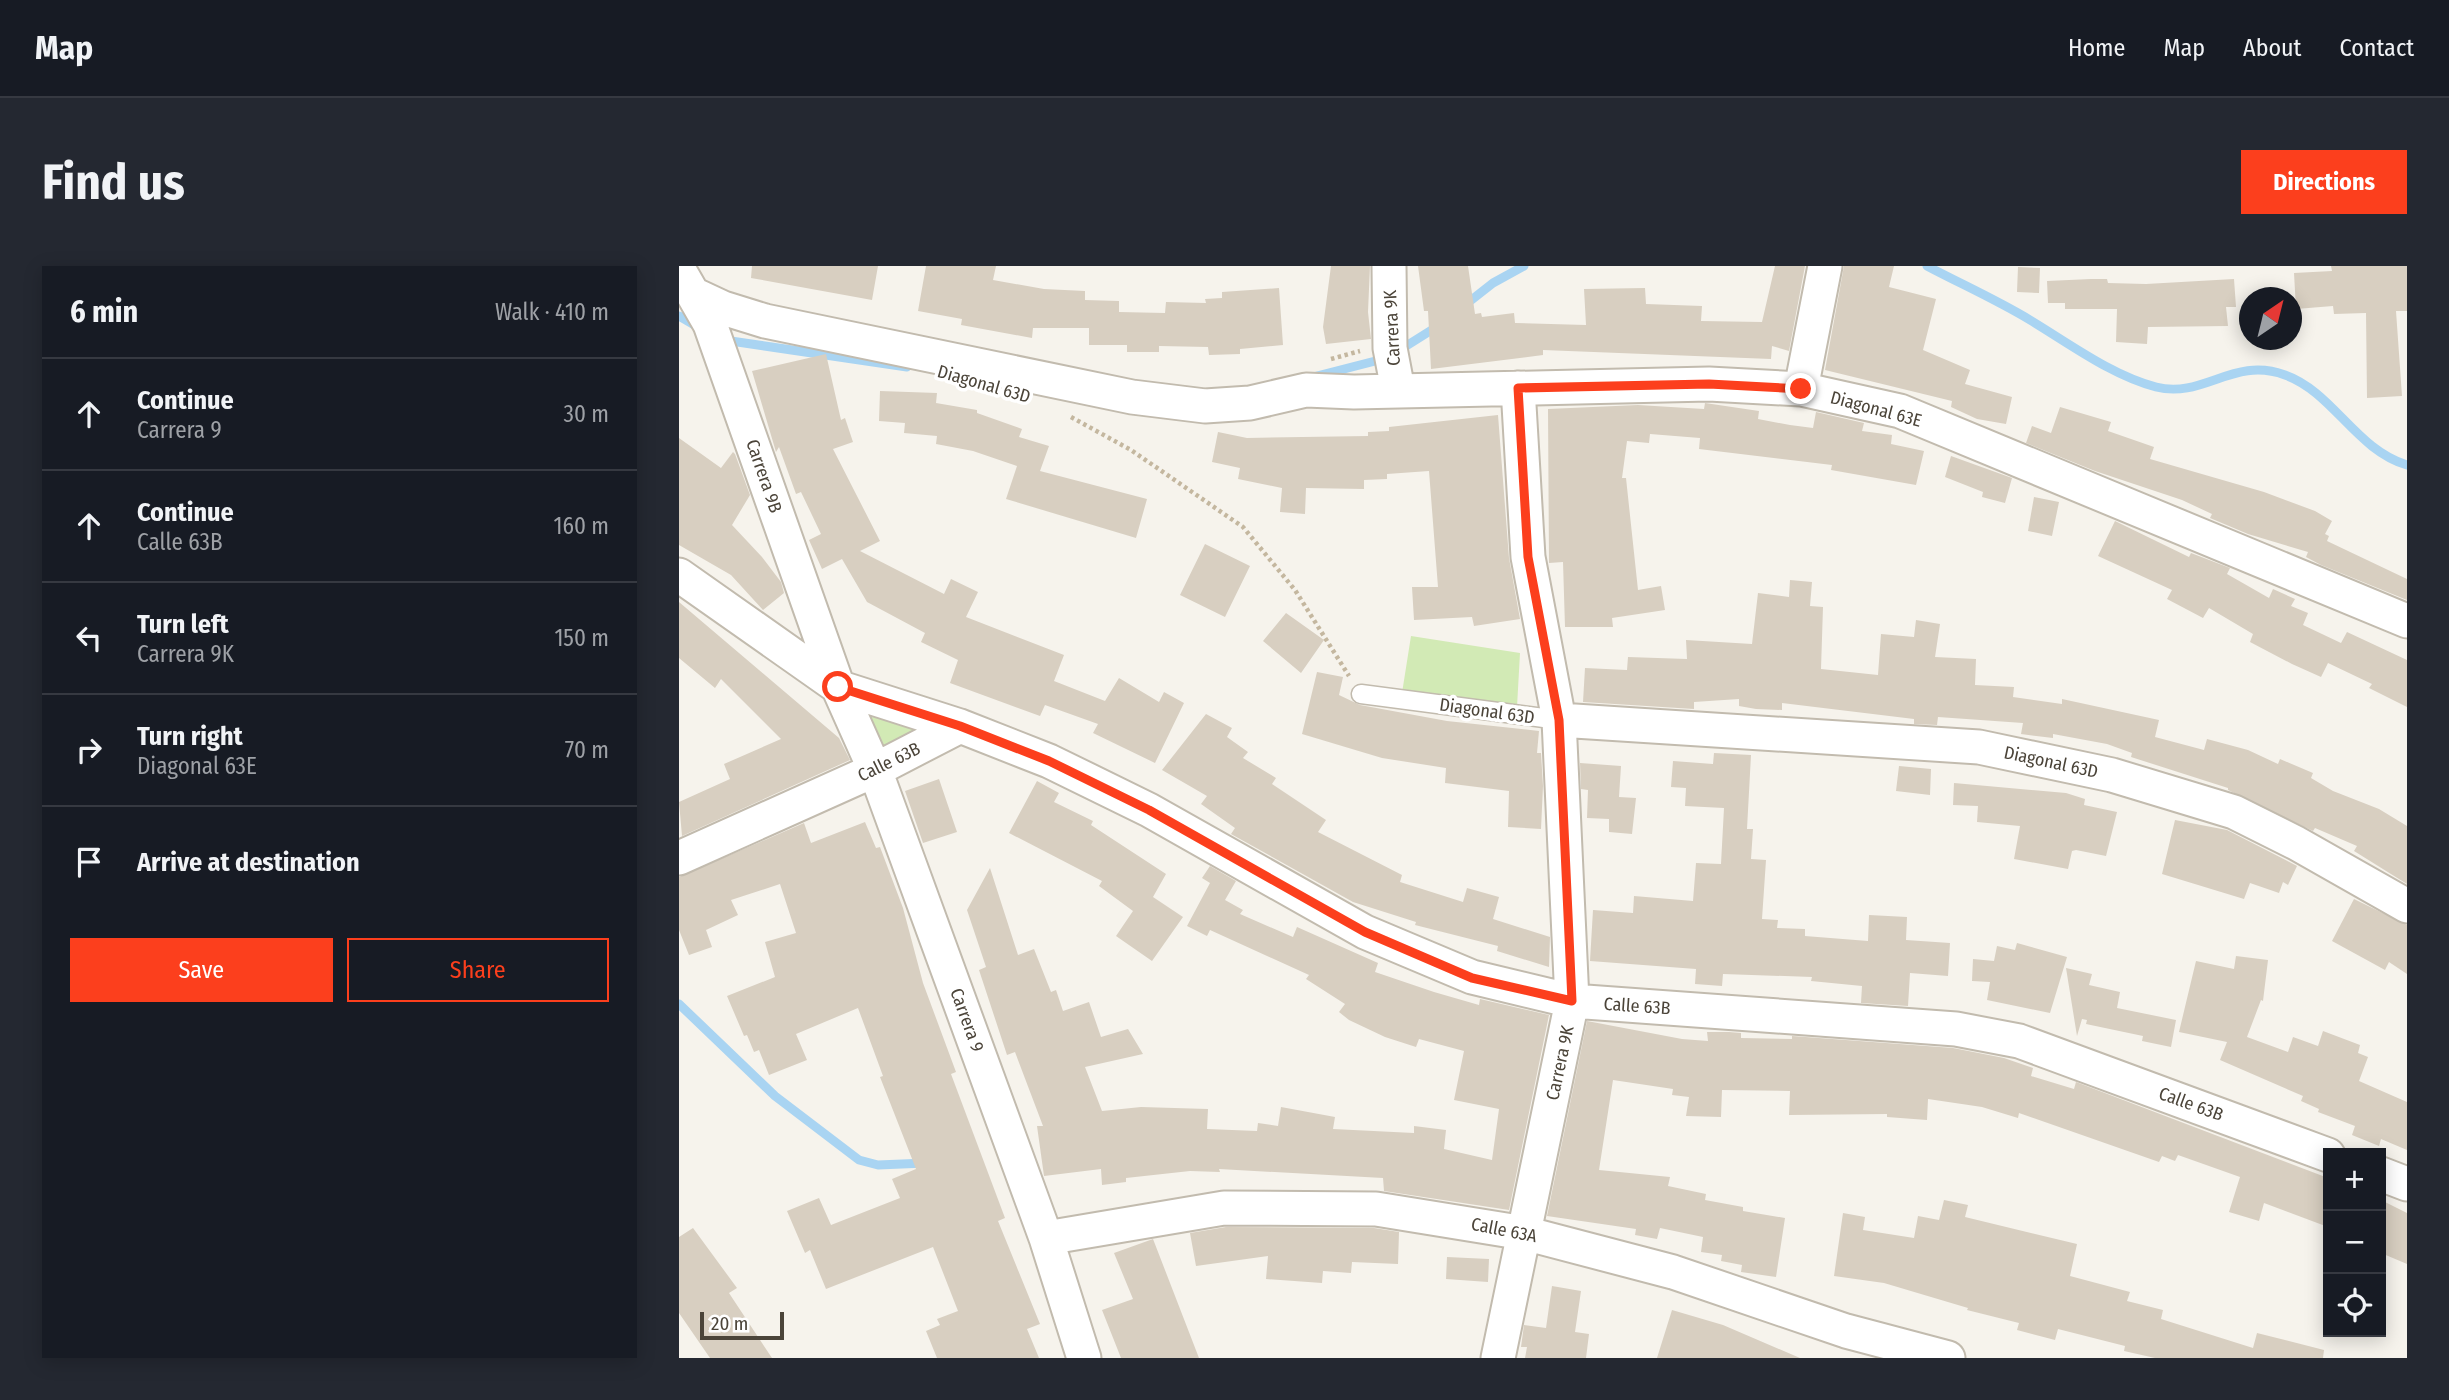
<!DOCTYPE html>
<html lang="en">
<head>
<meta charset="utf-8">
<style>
  :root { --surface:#171b24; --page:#242831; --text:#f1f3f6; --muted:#9ea1a6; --line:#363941; --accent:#fc3f1d }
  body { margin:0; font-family:"Fira Sans Condensed",sans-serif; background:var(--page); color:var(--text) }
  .controls { position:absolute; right:21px; bottom:21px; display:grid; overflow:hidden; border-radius:0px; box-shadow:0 4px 18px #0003 }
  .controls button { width:63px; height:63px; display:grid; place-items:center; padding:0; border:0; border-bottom:2px solid var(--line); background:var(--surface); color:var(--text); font:35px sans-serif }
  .compass { position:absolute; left:1560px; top:21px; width:63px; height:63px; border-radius:50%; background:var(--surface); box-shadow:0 4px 18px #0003; rotate:35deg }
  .scale { position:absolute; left:21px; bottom:18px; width:84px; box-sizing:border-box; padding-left:7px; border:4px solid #4b4439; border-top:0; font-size:19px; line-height:24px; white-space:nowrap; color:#4b4439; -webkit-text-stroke:5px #fff; paint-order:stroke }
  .stop { position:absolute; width:21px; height:21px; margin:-16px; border:5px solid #fc3f1d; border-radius:50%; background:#fff }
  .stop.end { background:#fc3f1d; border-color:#fff; box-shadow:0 2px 7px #0008 }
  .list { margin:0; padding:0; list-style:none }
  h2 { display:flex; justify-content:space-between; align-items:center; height:91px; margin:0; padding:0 28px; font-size:30px }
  h2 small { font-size:23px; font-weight:400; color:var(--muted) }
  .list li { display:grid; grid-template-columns:46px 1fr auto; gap:21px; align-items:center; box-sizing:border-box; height:112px; padding:0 28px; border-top:2px solid var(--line) }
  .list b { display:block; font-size:26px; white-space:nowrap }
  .list p { margin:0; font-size:23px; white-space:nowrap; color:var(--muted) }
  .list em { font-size:23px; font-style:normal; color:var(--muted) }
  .actions { display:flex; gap:14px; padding:21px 28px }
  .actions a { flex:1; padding:16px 0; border:2px solid var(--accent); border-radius:0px; text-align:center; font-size:24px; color:var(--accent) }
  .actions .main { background:var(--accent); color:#fff }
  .icon { flex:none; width:38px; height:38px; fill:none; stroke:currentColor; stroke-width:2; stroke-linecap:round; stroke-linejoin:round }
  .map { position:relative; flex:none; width:1728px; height:1092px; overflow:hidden; border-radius:0px }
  header { display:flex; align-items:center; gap:42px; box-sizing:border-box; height:98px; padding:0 35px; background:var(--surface); border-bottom:2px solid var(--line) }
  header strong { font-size:33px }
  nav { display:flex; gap:38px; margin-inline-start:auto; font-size:24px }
  .intro { display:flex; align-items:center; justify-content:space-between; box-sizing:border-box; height:168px; padding:0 42px }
  h1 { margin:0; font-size:49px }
  .button { padding:18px 32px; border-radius:0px; background:var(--accent); color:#fff; font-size:24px; font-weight:700 }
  main { display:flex; gap:42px; padding:0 42px }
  aside { flex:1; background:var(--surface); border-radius:0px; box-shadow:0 4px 18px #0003 }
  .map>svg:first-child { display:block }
  .green { fill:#d2eab5 }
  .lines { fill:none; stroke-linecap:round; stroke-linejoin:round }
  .stream { stroke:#a9d4f2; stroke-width:9 }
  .building { fill:#d8cfc1 }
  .service-casing { stroke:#c2bbae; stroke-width:21 }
  .minor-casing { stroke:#c2bbae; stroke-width:37 }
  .path { stroke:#c4b79f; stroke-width:4.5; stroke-dasharray:3.5 3.5; stroke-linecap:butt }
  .service { stroke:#fff; stroke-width:18 }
  .minor { stroke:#fff; stroke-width:33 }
  .route { stroke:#fc3f1d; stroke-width:9 }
  .labels { text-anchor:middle; stroke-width:7; stroke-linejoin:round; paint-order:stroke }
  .street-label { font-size:18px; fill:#4b4439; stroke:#fff }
</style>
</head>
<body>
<header>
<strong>Map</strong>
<nav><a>Home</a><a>Map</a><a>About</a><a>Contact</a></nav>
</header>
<div class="intro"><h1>Find us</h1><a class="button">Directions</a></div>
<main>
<aside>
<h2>6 min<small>Walk · 410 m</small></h2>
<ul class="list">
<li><svg class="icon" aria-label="ahead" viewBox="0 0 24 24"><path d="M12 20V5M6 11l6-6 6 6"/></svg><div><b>Continue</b><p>Carrera 9</p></div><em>30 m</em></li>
<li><svg class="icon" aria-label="ahead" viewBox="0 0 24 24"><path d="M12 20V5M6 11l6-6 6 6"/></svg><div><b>Continue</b><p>Calle 63B</p></div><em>160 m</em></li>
<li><svg class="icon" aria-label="left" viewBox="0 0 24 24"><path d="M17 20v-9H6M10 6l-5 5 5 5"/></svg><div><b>Turn left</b><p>Carrera 9K</p></div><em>150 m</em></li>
<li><svg class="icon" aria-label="right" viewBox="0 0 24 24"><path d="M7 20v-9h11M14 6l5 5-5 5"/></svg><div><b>Turn right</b><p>Diagonal 63E</p></div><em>70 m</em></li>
<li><svg class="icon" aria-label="arrive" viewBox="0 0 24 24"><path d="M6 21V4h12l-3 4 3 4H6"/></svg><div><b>Arrive at destination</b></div></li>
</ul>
<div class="actions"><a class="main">Save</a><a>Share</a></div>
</aside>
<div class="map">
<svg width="1728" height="1092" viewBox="0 0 1728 1092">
  <rect width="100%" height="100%" fill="#f6f3ec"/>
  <path class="green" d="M732,370L841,387L838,441L723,427Z
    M194,447L240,464L206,483L201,480L188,449Z"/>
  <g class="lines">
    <path class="stream" d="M1248,0C1282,18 1318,34 1351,54C1391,78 1432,109 1477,121C1525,133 1554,90 1606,109C1654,126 1677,184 1728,199
      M786,39L814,17L845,0
      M0,50L19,61
      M45,74L228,101
      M634,111L708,92L759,60
      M0,738L96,830L180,894L199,899L247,897"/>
  </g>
  <path class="building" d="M73,0H199L193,34L72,12Z
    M247,0H317L314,14L365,23L406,25V34L440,35V46L486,47L487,36L527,37L526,33L543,32V26L600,22L604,79L561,83V88L530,89L529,81L480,80V86H448V79H410V62H354L353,72L282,59L283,53L239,45Z
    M652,0H691L689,46L692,73L647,78L644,61Z
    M739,0H789L796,48L802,47L803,51L835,47L836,57L907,59L905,23L966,22L967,38L1023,40L1022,55L1083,56L1096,0H1126L1110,85L1093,80L1092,93L864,84V89L752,103L749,45H745Z
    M1165,0H1215L1210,21L1257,33L1244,84L1291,104L1286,118L1333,131L1327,158L1298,153L1272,141L1273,135L1146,104Z
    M1652,0H1728V45H1717L1723,130L1688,132L1687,47L1655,48L1654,40L1617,43L1615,7L1653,5Z
    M1339,1L1361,2L1360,27L1338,26Z
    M1412,13H1428L1429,17L1467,18L1555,13L1557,41H1547L1549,60L1469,61L1468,78L1437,76L1438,43H1386V37H1369L1368,15Z
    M147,88L162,154L166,152L174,176L154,183L201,275L181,285L265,328L272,313L299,326L287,351L385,389L375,415L426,435L440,412L480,436L485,426L505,437L476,497L414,467L419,458L366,439L361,450L271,417L279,394L242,376L246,367L188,336L163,293L143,303L130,274L142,268L122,226L117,228L100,181L97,186L73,105Z
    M201,125L258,127L257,137L298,144V147L343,163L340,171L370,180L361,205L468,233L457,272L327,233L338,200L294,185L257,178L258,170L225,167L226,157L200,155Z
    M1026,137L1080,145L1079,153L1111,159L1134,162L1137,146L1185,157L1183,165L1213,169L1212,178L1245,185L1237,219L1152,204L1153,199L1020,183L1021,172L971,168L970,177L948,175L943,212H947L959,324L982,320L986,344L933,352L934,361H886L884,296L870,297L869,143L959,139L1025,143Z
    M1381,141L1432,156L1429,165L1475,181L1471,193L1585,226L1636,245L1653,255L1646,268L1650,270L1648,275L1728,313V334L1642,299L1627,291L1629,286L1569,268L1531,252L1533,248L1503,234L1416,205L1347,177L1353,160L1372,167Z
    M819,149L830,292L841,353L795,360L793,351L735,354L733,321H759L750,205L708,208V213L685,214V223L627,222L626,248L601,246L603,222L559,213L561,202L533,196L539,166L568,172L689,170V166L710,165V161Z
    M0,172L42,202L54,186L56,188L71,229L53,259L83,291L102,316L105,327L84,344L52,309L0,279Z
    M1272,190L1333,212L1326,237L1303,231L1304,226L1266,211Z
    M1355,231L1380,236L1373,270L1349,265Z
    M1436,255L1510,291L1512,287L1551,302L1548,308L1590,332L1594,323L1616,333L1612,340L1629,347L1624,359L1662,377L1668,366L1728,394V441L1690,422L1693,418L1649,397L1642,411L1613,398L1571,376L1574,368L1530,342L1524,352L1488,333L1493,324L1419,290Z
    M526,278L571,300L546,351L501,329Z
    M1111,314L1133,316L1131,340L1144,341L1142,403L1199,409L1202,368L1235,371L1237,354L1261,358L1256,391L1297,393L1296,419L1335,421L1334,431L1383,438V433L1480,454L1476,471L1525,484L1528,473L1569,484L1599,498L1601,493L1634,507L1632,512L1654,525L1700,543L1728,560V618L1675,585L1678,580L1636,562L1634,565L1549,524V522L1452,491L1453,487L1428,478L1374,468V472L1342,468L1344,457L1259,451L1258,459L1235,458V453L1103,437V444L1077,443L1060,440V433L1015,436V443L904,436L906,402L948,404L949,391L1008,393L1007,374L1073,378L1079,327L1110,331Z
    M0,336L160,472L171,494L3,570L0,536L51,513L45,498L102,473L42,413L36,422L0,392Z
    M607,347L645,374L622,407L584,375Z
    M638,406L664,411L660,429L681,439L768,455L860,465L858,487H862L864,520L862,563L829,561L830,525L766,517L767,502L703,492L623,468Z
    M527,448L553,462L548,471L569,486L564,492L597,512L593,518L647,554L639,566L723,609L721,616L784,636L788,622L820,631L814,653L871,671L870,701L818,685L819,680L736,659L737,656L674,636L552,568L556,562L522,538L528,530L483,504Z
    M1035,487L1072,489L1068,563H1074L1072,593L1087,594L1083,653L1099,654L1098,662L1126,663V670L1189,675L1190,649L1228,651L1227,674L1271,677L1269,710L1231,707L1229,740L1182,737L1183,720L1132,715L1133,711L1044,708L1043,720L1016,718L1017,703L911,695L914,644L954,647L955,630L1014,635L1017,597L1042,598L1045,542L1006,540L1007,522L992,521L994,495L1034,498Z
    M901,497L942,500L940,531L957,532L953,568L930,566V553L908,552L909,524L902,523Z
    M1220,500L1252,503L1251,529L1217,525Z
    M260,513L278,566L244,577L226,525Z
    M358,515L380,527L375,536L414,555L412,559L487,608L474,631L504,651L473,695L437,670L454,645L420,620L423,615L330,567Z
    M1275,517L1387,527L1406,533L1405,539L1438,546L1427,590L1397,584L1393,585L1389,603L1335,593L1341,560L1298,556L1299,540L1274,539Z
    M1496,554L1548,564L1618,600L1609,619L1604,616L1600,627L1571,617L1565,633L1483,608Z
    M186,556L197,582L201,581L224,642L244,717L277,806L272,808L326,952L319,955L361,1058L348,1063L360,1092H258L247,1065L261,1059L258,1053L279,1045L254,981L147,1023L131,984L126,987L108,945L140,932L152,959L221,932L213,913L237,903L201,811L204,810L179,742L117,768L128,794L90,809L80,784L75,786L68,769L65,770L48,730L96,711L86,676L117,667L101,618L52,634L59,649L27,664L33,681L10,689L0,664V611L125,557L132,577Z
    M531,600L557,615L546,634L564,644L561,648L614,671L618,661L699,697L696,706L755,726L800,739L801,733L870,749L830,944L705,925L704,912L540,903L541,906L511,905L447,912V916L423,919L422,903L365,910L358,860H364L336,786L328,789L300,704L307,701L288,644L311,602L339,689L355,683L372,726L377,724L384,745L410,736L422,771L449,763L464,788L406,801L423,845L462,841L529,843L528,863L578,865L579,857L599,860L602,841L656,851L654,863L735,867V860L767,864L765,883L813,894L820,843L775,834L785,785L740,773L737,781L706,771L670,754L660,746L666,738L627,713L630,709L531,664L528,670L508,660L531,617L523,612Z
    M1675,633L1728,659V708L1710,696L1706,704L1653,675Z
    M1338,677L1388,691L1371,747L1308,734L1311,716L1293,715L1294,693L1315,695L1318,680L1336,684Z
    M1557,690L1589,694L1584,735L1582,734L1568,771L1609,786L1614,771L1639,780L1644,765L1681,779L1679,787L1689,791L1680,815L1728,836V884L1702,873L1700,880L1673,869L1676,860L1639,846L1640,843L1622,835L1624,830L1541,794L1548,776L1500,766L1517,695L1555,703Z
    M1387,702L1413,708L1410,719L1441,726L1438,742L1497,754L1492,781L1463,775L1464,770L1407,758L1408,754L1403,753L1398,770Z
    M908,755L1003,773L1029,775L1028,766H1050L1062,767V772L1113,773V770L1274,782L1325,792L1354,802L1352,810L1395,823L1397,816L1649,912V961L1585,937L1580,955L1550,946L1561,911L1499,889L1496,895L1483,890L1480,896L1340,847L1339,852L1303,841L1249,833L1248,854L1208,851V848L1110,849L1111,825L1043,824L1042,851L1007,850L1010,831L993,829L994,823L934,814L920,904L991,911L989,920L1027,928L1026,934L1064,941V945L1106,952L1097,1011L1062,1006L1063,999L1042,995L1043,989L1022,986L1024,971L981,962L978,973L956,969L957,963L868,950Z
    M1265,934L1289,939L1286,951L1398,978L1391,1010L1451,1026L1448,1035L1484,1044L1482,1053L1574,1082L1578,1067L1645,1084L1644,1092H1476L1445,1085L1446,1080L1379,1063L1376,1074L1338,1064L1340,1057L1288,1044L1289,1042L1205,1017L1155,1010L1164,947L1186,951L1184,964L1235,972L1239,950L1260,954Z
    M1702,934L1728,947V998L1702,987Z
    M547,961L695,962L720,966L719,998L673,996L672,1007L644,1005L643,1017L587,1013L589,990L517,1000L511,967Z
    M14,962L58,1022L50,1027L93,1092H31L0,1047V971Z
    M474,973L520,1092H442L423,1044L454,1033L435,987Z
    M768,991L810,993L809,1016L767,1013Z
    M873,1020L902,1025L896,1066L910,1068L907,1092H846L848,1081H842L845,1059L867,1062Z
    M993,1044L1044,1059L1121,1092H978Z"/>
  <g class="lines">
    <g class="service-casing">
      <path id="service" d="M682,428L880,454"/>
    </g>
    <g class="minor-casing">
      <path id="minor" d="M710,0L711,82L719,124
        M0,4L31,58L159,421L196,504L367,972L405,1092
        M14,28L44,42L86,55L453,131L526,140L571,137L627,124L675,126L1030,118L1122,123L1221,145L1728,355
        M1122,123L1146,0
        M0,309L159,421L281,460L370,495L470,544L686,666L793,711L893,735L1277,763L1340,775L1649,889
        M880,454L1300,481L1433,509L1555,546L1617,577L1728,640
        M0,592L196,504L281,460
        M1702,908L1728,918
        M367,972L545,942L697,943L845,967L994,1006L1167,1065L1269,1092
        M819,1092L893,735L880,454L849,291L839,122"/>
    </g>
    <path class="path" d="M652,93L681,85
      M392,151L452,184L564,261L616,324L670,410"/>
    <use href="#service" class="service"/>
    <use href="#minor" class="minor"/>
  </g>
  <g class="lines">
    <path class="route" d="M159,421L281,460L370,495L470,544L686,666L793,712L893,735L880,454L849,291L839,122L1030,118L1122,123"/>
  </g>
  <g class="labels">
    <g class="street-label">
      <text transform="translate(713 62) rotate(-93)" y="6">Carrera 9K</text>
      <text transform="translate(305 118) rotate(16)" y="6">Diagonal 63D</text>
      <text transform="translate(1197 143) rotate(15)" y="6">Diagonal 63E</text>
      <text transform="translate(85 210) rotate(71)" y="6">Carrera 9B</text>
      <text transform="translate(808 445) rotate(8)" y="6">Diagonal 63D</text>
      <text transform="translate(210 496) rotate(-26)" y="6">Calle 63B</text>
      <text transform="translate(1372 496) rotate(12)" y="6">Diagonal 63D</text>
      <text transform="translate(958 740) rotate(4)" y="6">Calle 63B</text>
      <text transform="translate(288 754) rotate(70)" y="6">Carrera 9</text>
      <text transform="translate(881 797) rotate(-78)" y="6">Carrera 9K</text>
      <text transform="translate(1512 838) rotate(20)" y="6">Calle 63B</text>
      <text transform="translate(825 964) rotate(11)" y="6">Calle 63A</text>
    </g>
  </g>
</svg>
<div class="controls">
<button>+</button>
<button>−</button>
<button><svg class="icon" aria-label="locate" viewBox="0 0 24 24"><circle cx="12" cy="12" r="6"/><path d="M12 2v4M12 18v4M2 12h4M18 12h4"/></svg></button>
</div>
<svg class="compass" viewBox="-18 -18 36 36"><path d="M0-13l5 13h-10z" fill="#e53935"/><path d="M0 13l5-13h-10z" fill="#9ea1a6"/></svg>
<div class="scale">20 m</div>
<div class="stop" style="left:159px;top:421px"></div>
<div class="stop end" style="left:1122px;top:123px"></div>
</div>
</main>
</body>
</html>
